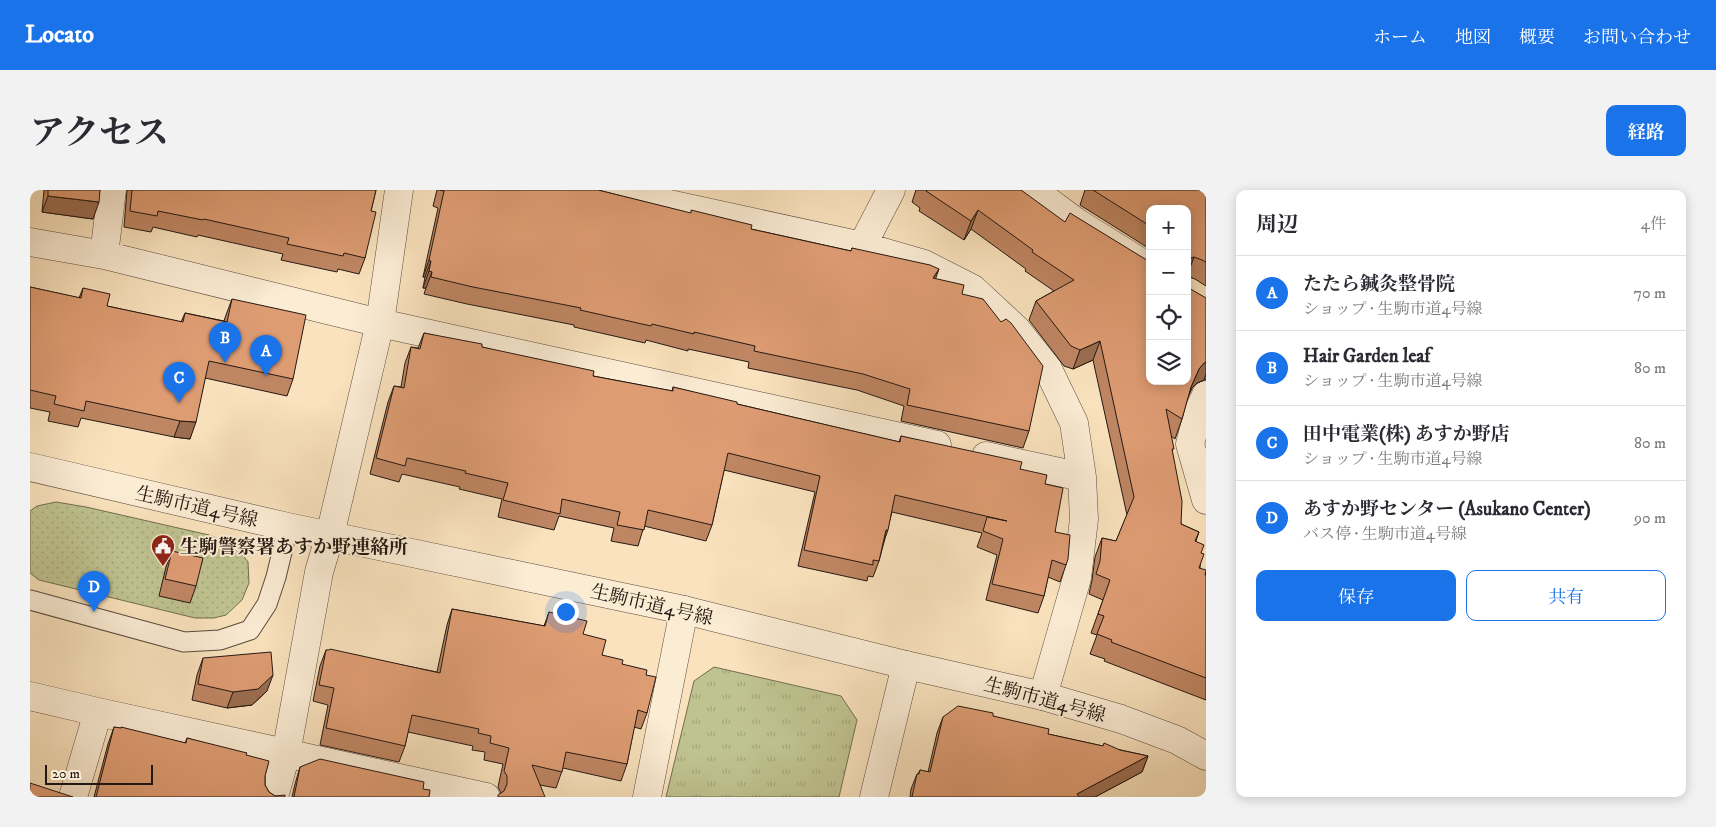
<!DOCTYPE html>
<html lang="ja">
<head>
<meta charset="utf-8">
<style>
  :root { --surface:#fff; --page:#f2f2f3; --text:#2b2b33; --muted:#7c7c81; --line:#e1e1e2; --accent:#1a73e8 }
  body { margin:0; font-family:"IM FELL DW Pica","Noto Serif JP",serif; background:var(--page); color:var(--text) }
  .controls { position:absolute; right:15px; top:15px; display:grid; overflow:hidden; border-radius:10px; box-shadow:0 2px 12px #0003 }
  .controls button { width:45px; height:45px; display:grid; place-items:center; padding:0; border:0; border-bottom:1px solid var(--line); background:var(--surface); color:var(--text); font:25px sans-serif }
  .scale { position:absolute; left:15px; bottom:12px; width:108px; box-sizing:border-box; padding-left:5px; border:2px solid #251812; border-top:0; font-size:14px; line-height:18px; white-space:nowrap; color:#251812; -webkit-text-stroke:4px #fbecd4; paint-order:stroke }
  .you { position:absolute; left:535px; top:421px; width:18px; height:18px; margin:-12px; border:4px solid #fff; border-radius:50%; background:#1a73e8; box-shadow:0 0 0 8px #1a73e833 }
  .badge { display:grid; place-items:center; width:32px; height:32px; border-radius:50%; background:var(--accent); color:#fff; font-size:16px; font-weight:700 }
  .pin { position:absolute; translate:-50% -41px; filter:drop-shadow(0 1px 2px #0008) }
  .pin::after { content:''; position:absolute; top:26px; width:18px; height:15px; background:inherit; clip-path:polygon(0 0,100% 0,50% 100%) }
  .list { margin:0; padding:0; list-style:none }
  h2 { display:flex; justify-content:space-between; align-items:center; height:65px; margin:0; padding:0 20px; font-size:21px }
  h2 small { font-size:16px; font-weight:400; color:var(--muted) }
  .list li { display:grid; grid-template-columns:32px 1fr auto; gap:15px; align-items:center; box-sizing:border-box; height:75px; padding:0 20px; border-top:1px solid var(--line) }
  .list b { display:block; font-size:19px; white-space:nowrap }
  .list p { margin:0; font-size:16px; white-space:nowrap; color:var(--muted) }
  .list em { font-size:16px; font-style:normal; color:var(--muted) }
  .actions { display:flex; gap:10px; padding:15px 20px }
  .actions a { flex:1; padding:11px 0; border:1px solid var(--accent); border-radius:10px; text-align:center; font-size:18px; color:var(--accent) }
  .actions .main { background:var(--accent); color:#fff }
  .icon { flex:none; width:28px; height:28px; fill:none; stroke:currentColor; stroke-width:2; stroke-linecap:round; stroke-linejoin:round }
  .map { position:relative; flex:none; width:1176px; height:607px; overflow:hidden; border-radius:10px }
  header { display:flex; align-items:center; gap:30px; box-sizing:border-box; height:70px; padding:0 25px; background:var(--accent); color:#fff }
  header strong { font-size:24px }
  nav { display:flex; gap:28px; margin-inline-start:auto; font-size:18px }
  .intro { display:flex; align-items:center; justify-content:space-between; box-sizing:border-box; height:120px; padding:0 30px }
  h1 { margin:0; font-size:35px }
  .button { padding:12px 22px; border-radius:10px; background:var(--accent); color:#fff; font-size:18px; font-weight:700 }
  main { display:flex; gap:30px; padding:0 30px }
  aside { flex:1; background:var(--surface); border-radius:10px; box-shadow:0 2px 12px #0003 }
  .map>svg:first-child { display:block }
  .grass { fill:url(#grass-dots); stroke:#726e51 }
  .park { fill:url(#park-tufts); stroke:#726e51 }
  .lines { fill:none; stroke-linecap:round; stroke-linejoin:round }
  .service-casing { stroke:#5a4a3d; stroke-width:21 }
  .minor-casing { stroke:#5a4a3d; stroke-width:29 }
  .tertiary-casing { stroke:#5a4a3d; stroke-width:29 }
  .service { stroke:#fbecd4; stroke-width:19 }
  .minor { stroke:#fbecd4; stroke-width:28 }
  .tertiary { stroke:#fbecd4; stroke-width:28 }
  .wall { fill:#bf8663; stroke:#251812 }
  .shaded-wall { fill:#9b6d50; stroke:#251812 }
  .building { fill:#de9c73; stroke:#251812 }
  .labels { text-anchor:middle; stroke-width:4; stroke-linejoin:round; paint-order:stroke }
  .street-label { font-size:19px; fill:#251812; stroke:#fbecd4 }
  .poi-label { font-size:19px; font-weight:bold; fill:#251812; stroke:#fbecd4; text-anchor:start }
</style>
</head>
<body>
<header>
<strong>Locato</strong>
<nav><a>ホーム</a><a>地図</a><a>概要</a><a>お問い合わせ</a></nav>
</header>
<div class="intro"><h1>アクセス</h1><a class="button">経路</a></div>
<main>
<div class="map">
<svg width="1176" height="607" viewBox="0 0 1176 607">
  <defs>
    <pattern id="grass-dots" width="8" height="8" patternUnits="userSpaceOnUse" patternTransform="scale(1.25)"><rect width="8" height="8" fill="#bfc390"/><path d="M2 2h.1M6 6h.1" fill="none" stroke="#a4a77b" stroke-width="1.8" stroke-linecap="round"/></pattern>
    <pattern id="park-tufts" width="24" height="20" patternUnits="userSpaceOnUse" patternTransform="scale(1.25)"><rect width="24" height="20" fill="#bfc390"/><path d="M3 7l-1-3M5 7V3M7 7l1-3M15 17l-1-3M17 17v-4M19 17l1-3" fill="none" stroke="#a4a77b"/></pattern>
  </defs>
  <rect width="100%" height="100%" fill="#f9e2bd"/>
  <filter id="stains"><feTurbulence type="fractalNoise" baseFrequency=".004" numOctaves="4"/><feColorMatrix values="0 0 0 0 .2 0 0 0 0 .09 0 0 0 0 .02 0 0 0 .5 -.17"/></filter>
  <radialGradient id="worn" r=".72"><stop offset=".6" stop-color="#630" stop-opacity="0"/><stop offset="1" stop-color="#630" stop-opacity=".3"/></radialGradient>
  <path class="grass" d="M26,312L56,317L179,345L205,355L218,372L219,393L212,410L196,425L184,428H165L9,390L0,383V321L7,316Z"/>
  <path class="park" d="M684,477L811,506L827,530L809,607H636L664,491Z"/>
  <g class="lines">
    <g class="service-casing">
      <path id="service" d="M0,410L154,452L190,450L220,440L237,414L246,387L258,337"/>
    </g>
    <g class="minor-casing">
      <path id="minor" d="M575,0L832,56L894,74L943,99L986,139L1018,179L1044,233L1052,287L1054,329L1047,388L1013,506
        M1003,0L1046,32L1120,78
        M0,52L74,65L350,133L907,255
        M832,56L861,0
        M74,65L82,0
        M1176,205L1169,220L1160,254L1176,310
        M956,266L1052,287
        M0,506L68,522L456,607
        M43,607L68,522
        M617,607L654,420
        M844,607L876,475"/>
    </g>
    <g class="tertiary-casing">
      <path id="tertiary" d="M0,277L258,337L654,420L876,475L1013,506L1091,529L1147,550L1176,566
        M244,607L256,564L289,382L300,345L350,133L369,0"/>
    </g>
    <use href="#service" class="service"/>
    <use href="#minor" class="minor"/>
    <use href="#tertiary" class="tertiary"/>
  </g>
  <path class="wall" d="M14,0H70L63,29L12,22Z
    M97,0H346L341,21L335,68L329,84L308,79L307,82L251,70L253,64L168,45L167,47L123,37L121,42L94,37Z
    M407,0H568L721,39L821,61L822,58L905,89L932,104L999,241L993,258L871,231L874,216L827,200L718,178L719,172L658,159V161L616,150L615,153L544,137V135L437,114L394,104L396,98H393L395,87H393L408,18L403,16Z
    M886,0H991L1120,191L1176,108V190H1174L1167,193L1162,198L1158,206L1152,229L1145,249L1141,246L1142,263L1151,334L1169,342L1166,351L1171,363L1170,378L1176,385V510L1074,471L1075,469L1060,464L1067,445L1061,443L1073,410L1059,404L1062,390L1065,367L1072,348L1086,351L1097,325L1063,170L1043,179L1034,176L999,130L1006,111L1024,101L995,81L996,79L941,39L934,50L889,21L890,18L882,12Z
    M1055,0H1176V96L1165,89L1157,86V19H1120V59L1050,15Z
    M0,97L49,108L53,98L77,116L151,132L155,123L194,131L196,125L202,109L263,189L257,206L175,188L160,249L144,247L51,228L48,237L18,231L20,222L0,218Z
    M394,143L452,157L563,186L642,201L643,197L707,214L869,252L871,246L990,279L1015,294L1025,342L1036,375L1030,392L1018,387L1014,406L1008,423L956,410L967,365L947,357L952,343L862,322L849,371L843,387L838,386L837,391L768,376L785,302L694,280L682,335L676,351L614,336L608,356L581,351L584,338L529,326L524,340L468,327L472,309L429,299L430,297L372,284L369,292L340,284L358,212L364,196L371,197L375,173L381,157L388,158Z
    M142,361L166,396L160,413L129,406L136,377Z
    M422,419L514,436L519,422L553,444L572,465L616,485L617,523L611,539L604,537L597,574L591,591L533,578L526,598L510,595L471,603L468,597L473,574L454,570L455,562L442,560L443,556L378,542L375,556L369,572L290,555L298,515L283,511L290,476L296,460L407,482L417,435Z
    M173,468L237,501L222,515L197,518L162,510L167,485Z
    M963,526L1018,544L1118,566L1112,582L1065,607H880L881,599L887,584H888L890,580L898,582L907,543L913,527Z
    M84,537L155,553L157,548L216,565L235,586V595L239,602L245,606L255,607H64L78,554Z
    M270,577L393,599L399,607H262L265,594Z"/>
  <path class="shaded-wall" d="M18,6L69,12L63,29L12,22Z
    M948,20L941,39L934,50L941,31Z
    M1164,67L1157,86V69Z
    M399,70L401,71L395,87H393Z
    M909,79L903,96V88Z
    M399,81L402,82L396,98H393Z
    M1070,151L1063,170L1043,179L1050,160Z
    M1176,172V184L1174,190L1167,193L1162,198L1154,216L1161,197L1169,179L1174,173Z
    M150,231L166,232L160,249L144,247Z
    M856,340H858L852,356Z
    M243,485L237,501L222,515L197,518L203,502Z
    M1118,566L1112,582L1065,607H1046L1047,604Z"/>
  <path class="building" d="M18,0H70L69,12L18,6Z
    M102,0H346L341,21L346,22L335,68L314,63L313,66L257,54L259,48L174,29L173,30L128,21L127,26L100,21Z
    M410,0H568L661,23V20L722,35L721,39L821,61L822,58L900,75L909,79L903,88L934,95L932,104L953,109L971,132L976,129L981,133L1013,176L999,241L877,215L880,199L833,184L724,161L725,156L664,142V144L622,134L621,136L550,120L551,118L443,97L401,87L402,82L399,81L401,71L399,70L414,1Z
    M897,0H991L1035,32L1040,23L1120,72V191H1157V97L1176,108V172L1174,173L1169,179L1161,197L1152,229L1136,219L1144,259H1142L1152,311L1151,334L1169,342L1165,351L1174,355L1171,363L1174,364L1169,378L1176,380L1175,385H1176V488L1081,452L1082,450L1067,444L1074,426L1068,424L1080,390L1066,384L1070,371L1072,348L1086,351L1104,307L1070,151L1050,160L1041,156L1006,111L1044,90L1002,62L1003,60L948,20L941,31L896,1Z
    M1063,0H1176V72L1172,70L1164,67L1157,69V19H1120V36Z
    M0,97L51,108L53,98L80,104L77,116L153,132L155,123L197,132L202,109L276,125L263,189L179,171L166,232L150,231L56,211L54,221L24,214L26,206L0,200Z
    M394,143L452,154V157L564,181L563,186L643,201V197L707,212V214L870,252L871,246L992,272L990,279L1017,285L1015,294L1033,298L1025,342L1040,345L1038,369L1036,375L1022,370L1014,406L962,394L973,349L953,341L957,327L977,331L865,305L858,340H856L849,371L843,370V375L774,360L790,286L698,263L682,335L618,320L614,340L587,335L590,322L532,309L530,324L473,310L478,293L435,283L436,281L377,268L375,276L346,268L364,196L374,198L381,157L390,159Z
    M142,361L173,368L166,396L135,389Z
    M422,419L515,436L519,422L557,431L553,444L576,450L572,465L593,470L592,474L617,480L616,485L626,487L617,523L608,520L597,574L536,562L532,582L502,575L515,607H468V605L474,601L477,594V586L474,581L479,558L460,553L461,546L448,543L449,539L382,525L375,556L296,538L304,498L289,495L296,460H299L300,459L410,483Z
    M241,462L243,485L228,499L203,502L168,494L173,468Z
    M928,516L963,523V526L1019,539L1018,544L1073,556L1074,553L1090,560L1118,566L1047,604L1049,607H882L887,584H889L890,580L900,582L913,527Z
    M84,537L91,538V537L156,553L157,548L217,563L216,565L239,571L235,586V595L239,602L245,606L255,605V607H66Z
    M290,569L394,592L393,599L400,600L399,607H264L270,577Z
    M0,593L43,607H0Z"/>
  <defs>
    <g id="civic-pin" transform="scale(1.25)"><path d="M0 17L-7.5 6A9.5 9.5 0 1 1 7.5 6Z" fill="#8f2418" stroke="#fbecd4"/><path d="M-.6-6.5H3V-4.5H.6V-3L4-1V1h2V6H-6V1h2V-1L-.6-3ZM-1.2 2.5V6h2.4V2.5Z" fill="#fff"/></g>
  </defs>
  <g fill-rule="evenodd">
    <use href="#civic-pin" x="133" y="356"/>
  </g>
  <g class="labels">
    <g class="street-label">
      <text transform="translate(167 316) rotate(13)" y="7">生駒市道4号線</text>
      <text transform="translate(622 414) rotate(13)" y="7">生駒市道4号線</text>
      <text transform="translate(1015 509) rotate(15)" y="7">生駒市道4号線</text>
    </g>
    <g class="poi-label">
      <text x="150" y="363">生駒警察署あすか野連絡所</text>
    </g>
  </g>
  <rect width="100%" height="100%" filter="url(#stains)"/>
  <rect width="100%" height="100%" fill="url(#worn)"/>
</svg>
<div class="controls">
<button>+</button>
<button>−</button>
<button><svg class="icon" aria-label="locate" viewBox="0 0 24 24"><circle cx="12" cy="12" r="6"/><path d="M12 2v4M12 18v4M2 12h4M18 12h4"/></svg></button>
<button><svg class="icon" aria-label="layers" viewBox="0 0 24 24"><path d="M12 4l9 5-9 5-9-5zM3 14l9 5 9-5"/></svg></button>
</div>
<div class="scale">20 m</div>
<div class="you"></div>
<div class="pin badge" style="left:236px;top:186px">A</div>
<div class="pin badge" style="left:195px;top:173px">B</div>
<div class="pin badge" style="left:149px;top:213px">C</div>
<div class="pin badge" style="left:64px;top:422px">D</div>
</div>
<aside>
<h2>周辺<small>4件</small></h2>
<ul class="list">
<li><span class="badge">A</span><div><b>たたら鍼灸整骨院</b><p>ショップ · 生駒市道4号線</p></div><em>70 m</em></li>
<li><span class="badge">B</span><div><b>Hair Garden leaf</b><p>ショップ · 生駒市道4号線</p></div><em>80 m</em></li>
<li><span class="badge">C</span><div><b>田中電業(株) あすか野店</b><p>ショップ · 生駒市道4号線</p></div><em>80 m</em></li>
<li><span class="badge">D</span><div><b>あすか野センター (Asukano Center)</b><p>バス停 · 生駒市道4号線</p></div><em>90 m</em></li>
</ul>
<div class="actions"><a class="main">保存</a><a>共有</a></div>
</aside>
</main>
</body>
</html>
